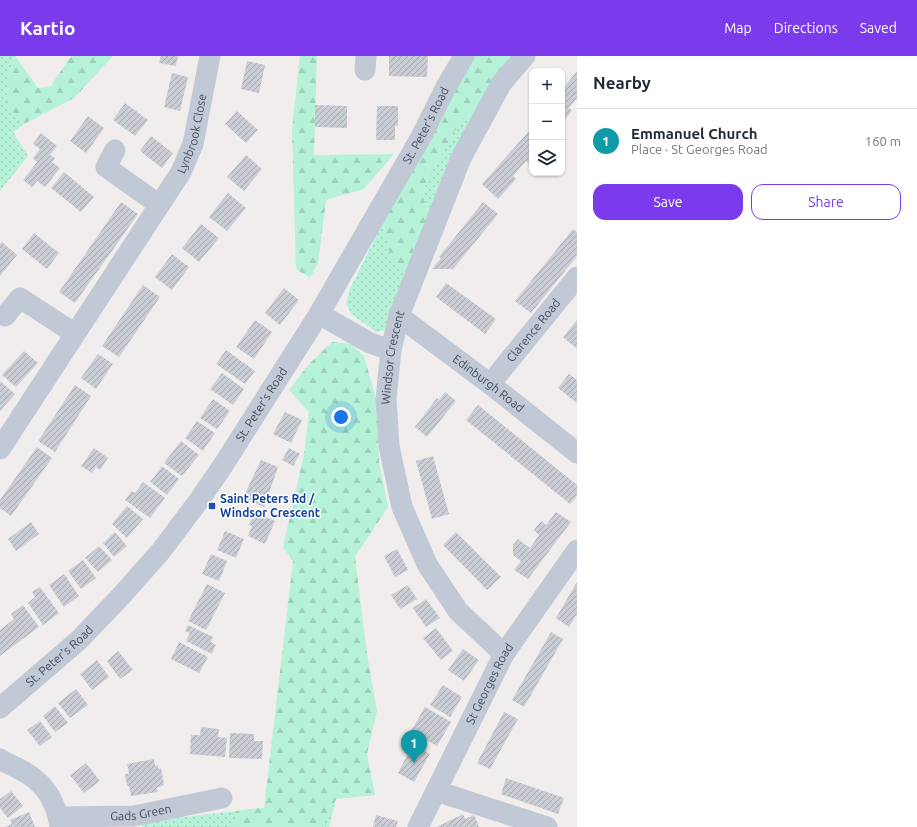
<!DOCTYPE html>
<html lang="en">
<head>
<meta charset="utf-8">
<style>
  :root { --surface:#fff; --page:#f6f6f7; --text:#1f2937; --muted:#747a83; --line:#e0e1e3; --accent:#7c3aed }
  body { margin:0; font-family:Ubuntu,sans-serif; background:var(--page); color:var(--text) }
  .controls { position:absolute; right:12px; top:12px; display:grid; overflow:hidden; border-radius:8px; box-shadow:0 1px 3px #0004 }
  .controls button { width:36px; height:36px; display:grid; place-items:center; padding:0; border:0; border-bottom:1px solid var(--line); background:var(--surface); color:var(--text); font:20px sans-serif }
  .you { position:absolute; left:341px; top:361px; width:14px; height:14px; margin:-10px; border:3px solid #fff; border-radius:50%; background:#1a73e8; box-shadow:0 0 0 6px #1a73e833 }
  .badge { display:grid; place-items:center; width:26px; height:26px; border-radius:50%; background:var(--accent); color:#fff; font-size:13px; font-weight:700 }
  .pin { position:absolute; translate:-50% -33px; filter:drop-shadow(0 1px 2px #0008) }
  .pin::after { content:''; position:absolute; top:21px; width:14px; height:12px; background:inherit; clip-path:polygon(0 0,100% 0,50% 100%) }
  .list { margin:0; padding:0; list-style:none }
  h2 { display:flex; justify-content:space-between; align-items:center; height:52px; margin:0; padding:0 16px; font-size:17px }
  h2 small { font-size:13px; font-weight:400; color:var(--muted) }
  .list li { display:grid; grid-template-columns:26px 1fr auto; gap:12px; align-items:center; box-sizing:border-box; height:64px; padding:0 16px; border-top:1px solid var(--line) }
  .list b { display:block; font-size:15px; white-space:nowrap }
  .list p { margin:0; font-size:13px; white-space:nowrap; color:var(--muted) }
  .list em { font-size:13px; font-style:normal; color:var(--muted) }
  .actions { display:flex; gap:8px; padding:12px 16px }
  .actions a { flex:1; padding:9px 0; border:1px solid var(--accent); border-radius:12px; text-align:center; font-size:14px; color:var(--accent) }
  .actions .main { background:var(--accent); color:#fff }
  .icon { flex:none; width:22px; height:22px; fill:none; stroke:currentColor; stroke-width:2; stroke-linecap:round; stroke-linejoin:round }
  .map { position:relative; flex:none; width:577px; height:771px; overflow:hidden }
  header { display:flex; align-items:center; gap:24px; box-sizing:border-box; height:56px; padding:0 20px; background:var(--accent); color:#fff }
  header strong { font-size:19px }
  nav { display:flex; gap:22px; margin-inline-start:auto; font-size:14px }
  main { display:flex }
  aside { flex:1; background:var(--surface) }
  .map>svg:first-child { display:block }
  .grass { fill:url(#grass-dots) }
  .forest { fill:url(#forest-firs) }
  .building { fill:url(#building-hatch) }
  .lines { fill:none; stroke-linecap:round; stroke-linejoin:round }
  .minor { stroke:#c1c9d6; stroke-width:21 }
  .transit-dot { fill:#1a4fb4; stroke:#fff; stroke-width:1.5 }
  .labels { text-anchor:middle; stroke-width:3; stroke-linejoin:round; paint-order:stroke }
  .street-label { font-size:12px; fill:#434c5c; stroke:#fff }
  .transit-label { font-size:12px; font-weight:bold; fill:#164399; stroke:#fff; text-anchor:start }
</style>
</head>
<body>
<header>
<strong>Kartio</strong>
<nav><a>Map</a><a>Directions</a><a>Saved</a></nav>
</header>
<main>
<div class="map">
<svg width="577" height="771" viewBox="0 0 577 771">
  <defs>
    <pattern id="grass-dots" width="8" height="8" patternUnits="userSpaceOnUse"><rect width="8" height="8" fill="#b6f2d8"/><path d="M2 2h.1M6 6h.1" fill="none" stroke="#9ed1bc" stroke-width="1.8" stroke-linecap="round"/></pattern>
    <pattern id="forest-firs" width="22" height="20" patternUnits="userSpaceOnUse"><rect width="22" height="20" fill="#b6f2d8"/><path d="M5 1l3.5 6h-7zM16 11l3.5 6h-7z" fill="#9ed1bc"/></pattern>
    <pattern id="building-hatch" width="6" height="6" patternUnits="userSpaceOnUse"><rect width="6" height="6" fill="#cbcdd5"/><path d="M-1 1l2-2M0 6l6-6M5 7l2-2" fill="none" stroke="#a6a9b0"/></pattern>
  </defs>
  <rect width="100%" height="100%" fill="#f0edec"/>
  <path class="grass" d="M0,0H15L8,22L6,50L24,68L13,76L28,100L0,135Z
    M465,57L473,66L431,163L423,141L426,125Z
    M383,166L411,212L386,274L376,276L351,258L346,247L350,233Z
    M336,743L329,771H142V766Z"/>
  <path class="forest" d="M15,0L38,32L50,31L71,0H113L74,42L24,68L6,51L8,22Z
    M300,0H317L314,99L394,98L364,133L326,144L318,207L310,222L296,213L292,72Z
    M473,0H517L473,66L465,57L426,125L423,141L431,163L411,212L403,216L391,205L383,166Z
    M332,286L351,288L364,300L376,343L379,406L388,451L355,501L367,598L377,655L367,698L375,739L336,743L322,771H233L236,755L264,752L293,505L283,491L304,398L309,356L289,334L309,308Z"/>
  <path class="building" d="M161,0H178L176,10L159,7Z
    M389,0H428L427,21L389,20Z
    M247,5L265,9L259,37L241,33Z
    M577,15V42L569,52L572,55L562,67V34Z
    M172,17L188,21L180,55L164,51Z
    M125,47L148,64L135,80L113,64Z
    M315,49L347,50V72L315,71Z
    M377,50H398V70H395V84H376Z
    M237,55L258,74L246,87L225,68Z
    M88,60L104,72L86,97L70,85Z
    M530,74L532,76V104L529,108L526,105L513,120L516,123L498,143L482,128Z
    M41,77L57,90L50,99L55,102L52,106L60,112L45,131L37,125L32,131L23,124L37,106L33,102L40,93L33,88Z
    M151,80L173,97L162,112L140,95Z
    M246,99L262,113L244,135L227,121Z
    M64,116L94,141L81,156L51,132Z
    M228,137L246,152L227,175L209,161Z
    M121,146L138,158L75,247L59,236Z
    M483,146L498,158L453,213H432L441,202L439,201Z
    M201,168L219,182L199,206L182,192Z
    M573,173L577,176V200L531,257L515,245Z
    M34,177L59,197L47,213L22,193Z
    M2,186L17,199L0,220V188Z
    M172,198L189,211L172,234L155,221Z
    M446,227L496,263L485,278L436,241Z
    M143,229L160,241L119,301L102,290Z
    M284,232L299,244L280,269L265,257Z
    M255,264L272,276L254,303L236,291Z
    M577,264V293L563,281Z
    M226,294L255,315L245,328L216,308Z
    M24,295L38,307L16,331L2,319Z
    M98,298L113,308L96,333L81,322Z
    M222,317L244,333L233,349L210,333Z
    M569,318L577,324V347L558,332Z
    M0,325L15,338L0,355Z
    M75,329L91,340L55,396L38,385Z
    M445,336L456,345L427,381L415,371L437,342L439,344Z
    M213,343L230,355L217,373L200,362Z
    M478,349L577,429V440L570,448L466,364Z
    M285,356L302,364L291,387L273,378Z
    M197,365L215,377L203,395L185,382Z
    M181,385L199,399L182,420L164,407Z
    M37,391L52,402L11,460L0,452V444Z
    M94,392L108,402L100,414L96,411L92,417L81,410Z
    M289,392L300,398L293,410L282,404Z
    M433,400L449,458L432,463L416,405Z
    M261,404L278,411L264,451L243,442Z
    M162,410L179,423L167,439L150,426Z
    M143,426L165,442L150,462L125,444L132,435L135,437Z
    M127,450L143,463L127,482L112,468Z
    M254,456L275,465L265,488L248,480L252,470L249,469Z
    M556,456L571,466L528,523L514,514L521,505L513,499V489L518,483L530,492L539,479L534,474L541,465L546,469Z
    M31,466L39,478L16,495L8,483Z
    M225,475L244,483L236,502L217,494Z
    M115,476L127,490L114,501L103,487Z
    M456,476L501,521L487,534L443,489Z
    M99,490L112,504L98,516L85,502Z
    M397,493L408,514L395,521L384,500Z
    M211,498L227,505L219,525L202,518Z
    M83,504L96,522L81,533L68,515Z
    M64,518L79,540L64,551L49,529Z
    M577,526V558L569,571L556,562Z
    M207,528L225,537L206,574L188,565Z
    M408,529L417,543L400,553L391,539Z
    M40,531L59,557L43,569L28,547L35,541L32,536Z
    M426,543L440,562L426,571L413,552Z
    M23,549L39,571L0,600V574L14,563L11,558Z
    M188,569L213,581L211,586L216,589L212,598L186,585L190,577L185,575Z
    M436,572L453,595L441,604L423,582Z
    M551,576L563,583L524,651L512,644Z
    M179,586L208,601L199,617L171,603Z
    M463,593L479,604L464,625L448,614Z
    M118,595L133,614L120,623L107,605Z
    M97,604L109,621L92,634L80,618Z
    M443,629L462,641L450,661L430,649Z
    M76,633L88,649L70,662L58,647Z
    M55,650L68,667L55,676L43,660Z
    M425,651L451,666L437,690L411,675Z
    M504,656L518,663L490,713L477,707Z
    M40,665L52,681L40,690L27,674Z
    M201,671L219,673L218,681L227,682L225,701L190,698L191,679H200Z
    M230,677L254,678V685H263L262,703L229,702Z
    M413,688L430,698L414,726L398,717Z
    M154,703L155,710L158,709V713L161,712L164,729L157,732L158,736L131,740L129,730H127L125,718H129L127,708Z
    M86,707L100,725L84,737L70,719Z
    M506,722L564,742L558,758L501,738Z
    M11,735L23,750L8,762L0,752V743Z
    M29,756L35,771H5L12,768L10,764Z
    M463,758L465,763L474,759L479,771H437Z
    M376,759L398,765L396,771H373Z"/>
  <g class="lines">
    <g class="minor">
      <path d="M365,14L366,0"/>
      <path d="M115,94L106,111L158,148"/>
      <path d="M319,258L370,287L391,294"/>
      <path d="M5,260L20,242L74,277"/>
      <path id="s1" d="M399,260L490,328L577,397"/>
      <path id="s2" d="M490,328L577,221"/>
      <path id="s3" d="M0,393L181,116L193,88L210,0"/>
      <path id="s4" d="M504,598L458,555L427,508L402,451L389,390L386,343L391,294L399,260L461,102L501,28L525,0"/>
      <path id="s5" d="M0,652L79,584L122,539L161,495L200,443L224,408L319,258L421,81L446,31L464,0"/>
      <path d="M0,703C5,707 13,709 19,713C44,725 56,744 60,771"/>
      <path d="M436,735L547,771"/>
      <path id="s6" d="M59,761L134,760L222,742"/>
      <path id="s7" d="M418,771L504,598L577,494"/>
    </g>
  </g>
  <rect class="transit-dot" x="208" y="446" width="8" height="8" rx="2"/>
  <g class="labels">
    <g class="street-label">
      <text dy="4" stroke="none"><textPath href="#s5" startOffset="727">St. Peter's Road</textPath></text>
      <text dy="4" stroke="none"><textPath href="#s3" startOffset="371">Lynbrook Close</textPath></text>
      <text dy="4" stroke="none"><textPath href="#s2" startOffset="69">Clarence Road</textPath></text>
      <text dy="4" stroke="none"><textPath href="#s4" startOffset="333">Windsor Crescent</textPath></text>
      <text dy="4" stroke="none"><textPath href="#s1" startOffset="112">Edinburgh Road</textPath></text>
      <text dy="4" stroke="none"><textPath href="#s5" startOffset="403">St. Peter's Road</textPath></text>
      <text dy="4" stroke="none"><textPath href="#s5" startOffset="79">St. Peter's Road</textPath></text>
      <text dy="4" stroke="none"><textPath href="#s7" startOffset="160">St Georges Road</textPath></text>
      <text dy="4" stroke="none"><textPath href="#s6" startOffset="82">Gads Green</textPath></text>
    </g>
    <g class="transit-label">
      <text x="220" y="447">Saint Peters Rd /<tspan x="220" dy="14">Windsor Crescent</tspan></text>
    </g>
  </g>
</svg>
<div class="controls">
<button>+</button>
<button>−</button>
<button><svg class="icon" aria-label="layers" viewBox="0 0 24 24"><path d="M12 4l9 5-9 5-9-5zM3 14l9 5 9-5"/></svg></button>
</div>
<div class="you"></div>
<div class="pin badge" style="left:414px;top:707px;background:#0f9aa8">1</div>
</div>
<aside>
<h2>Nearby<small></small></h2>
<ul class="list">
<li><span class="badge" style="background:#0f9aa8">1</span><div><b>Emmanuel Church</b><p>Place · St Georges Road</p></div><em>160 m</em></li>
</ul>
<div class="actions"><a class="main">Save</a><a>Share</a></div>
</aside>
</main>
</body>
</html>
